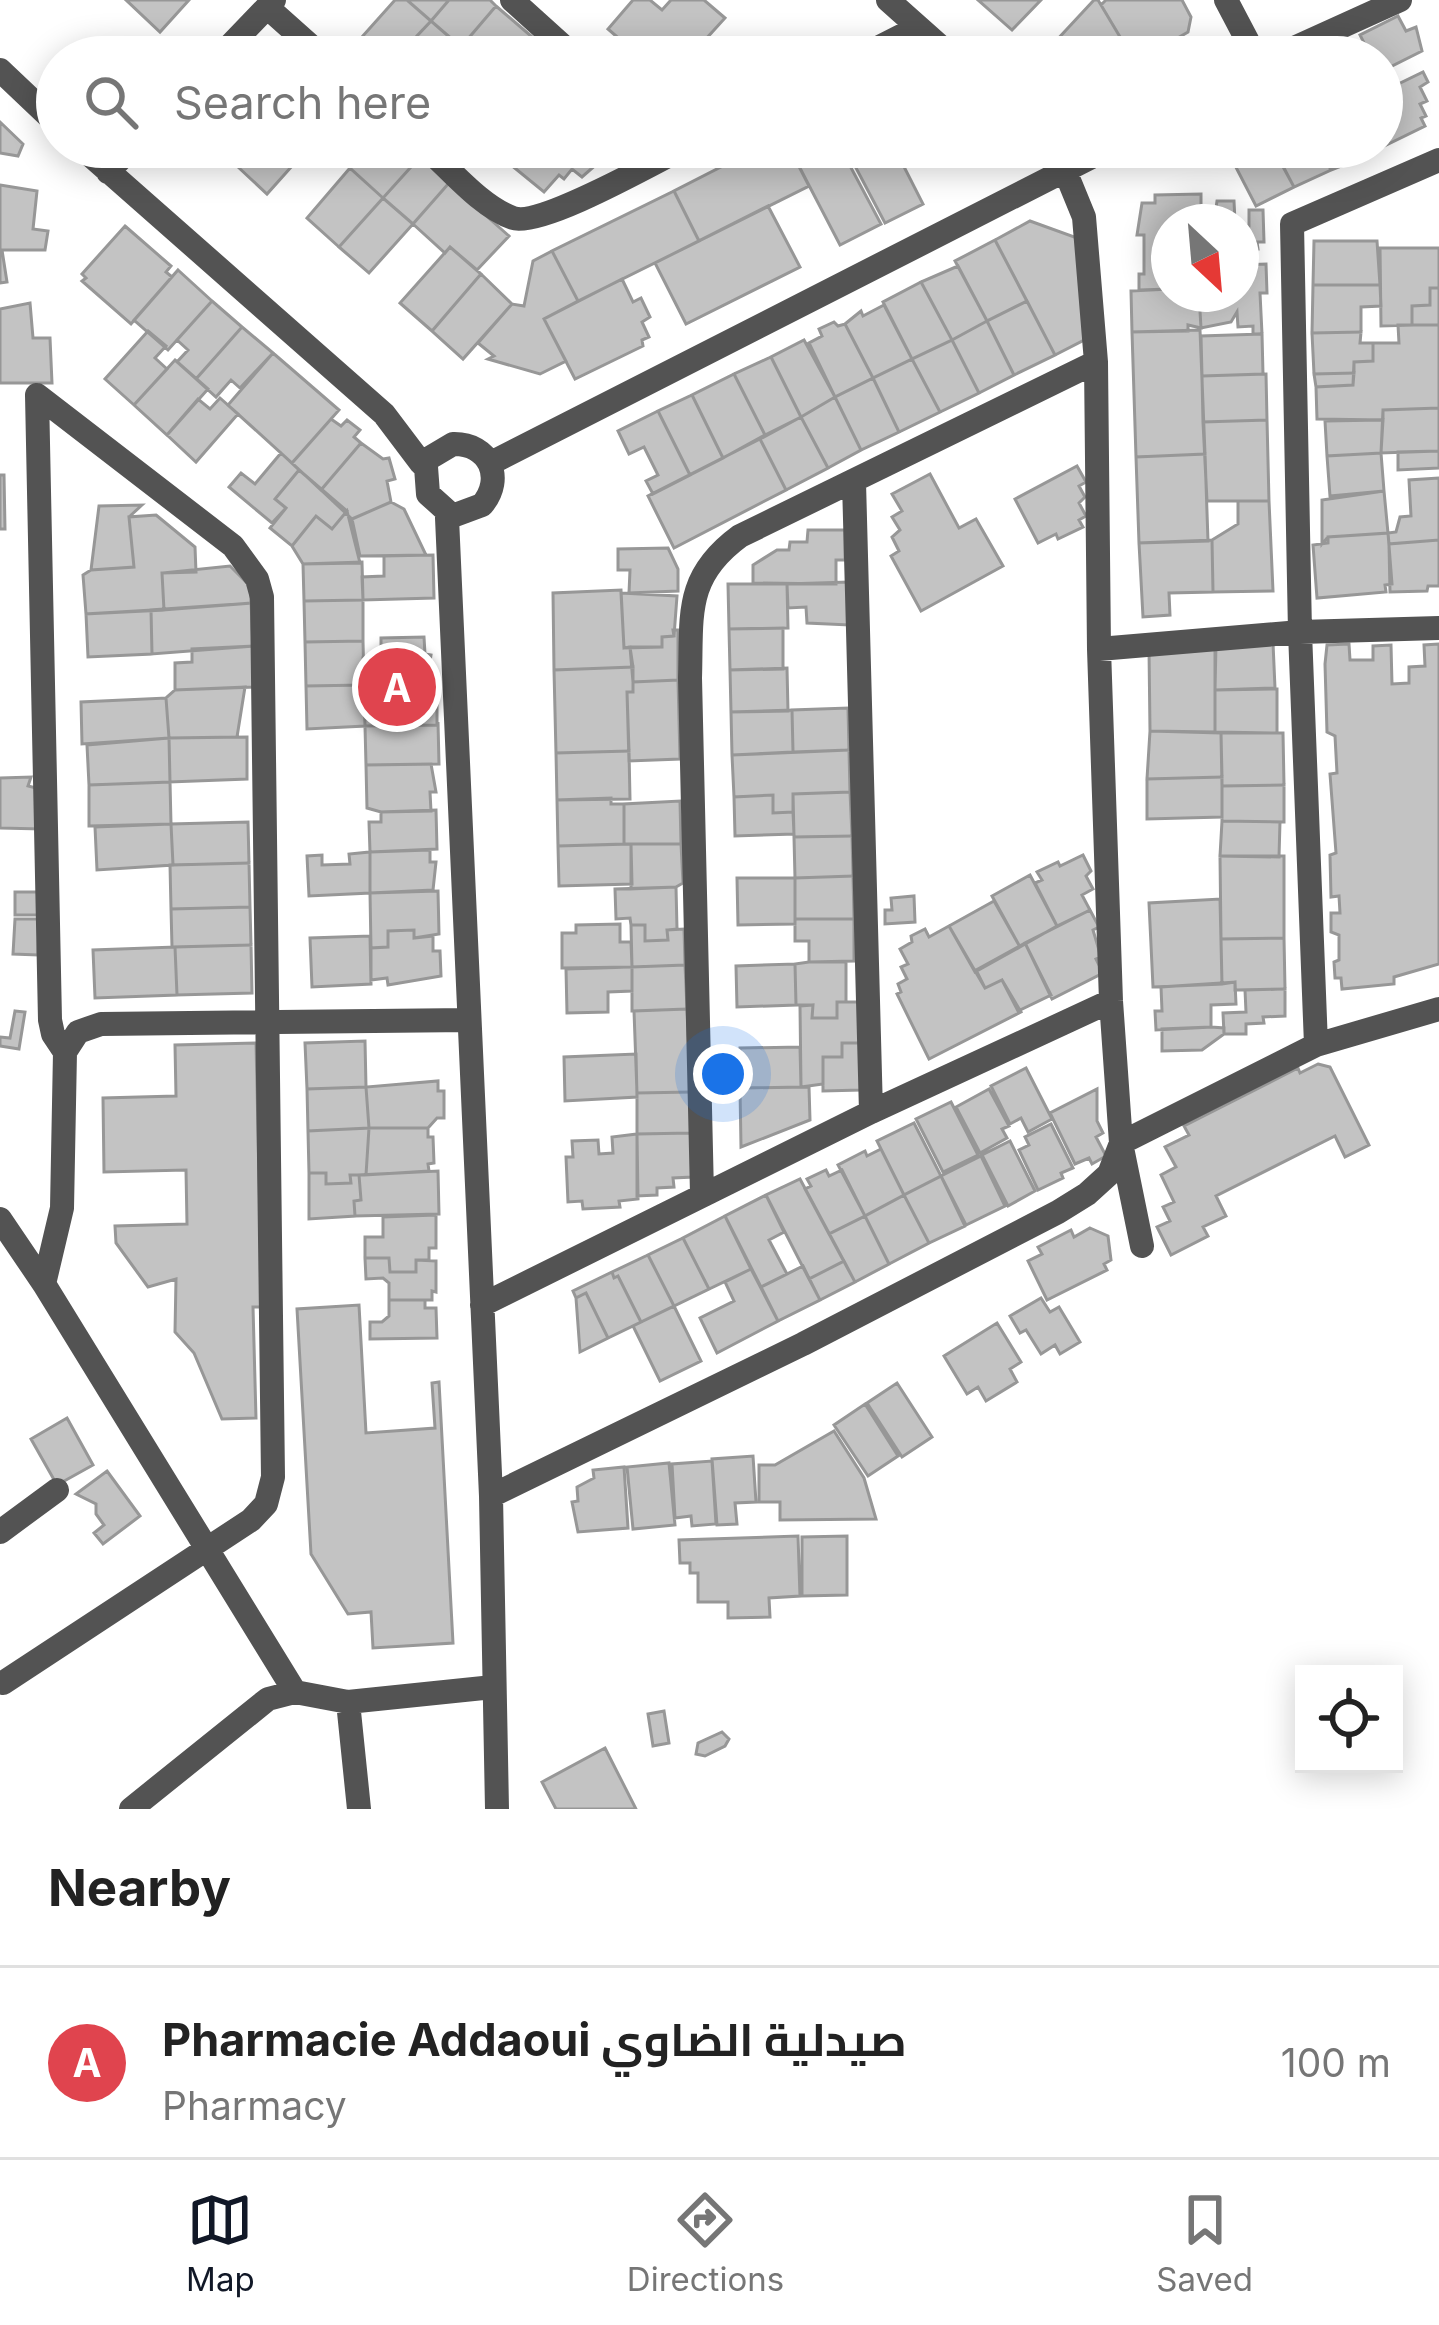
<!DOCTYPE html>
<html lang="en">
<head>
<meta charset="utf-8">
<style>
  :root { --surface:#fff; --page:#f6f6f6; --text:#222; --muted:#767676; --line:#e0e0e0; --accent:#111827 }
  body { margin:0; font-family:Inter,Cairo,sans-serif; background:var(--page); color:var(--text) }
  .controls { position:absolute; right:36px; bottom:36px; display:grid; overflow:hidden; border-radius:0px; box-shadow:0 6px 30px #0003 }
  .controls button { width:108px; height:108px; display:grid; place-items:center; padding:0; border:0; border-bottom:3px solid var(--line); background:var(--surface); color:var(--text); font:60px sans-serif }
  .compass { position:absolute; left:1151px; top:204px; width:108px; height:108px; border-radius:50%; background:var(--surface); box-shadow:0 6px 30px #0003; rotate:154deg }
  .you { position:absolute; left:723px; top:1074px; width:42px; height:42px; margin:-30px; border:9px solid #fff; border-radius:50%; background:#1a73e8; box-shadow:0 0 0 18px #1a73e833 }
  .badge { display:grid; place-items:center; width:78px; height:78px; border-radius:50%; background:var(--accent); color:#fff; font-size:39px; font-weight:700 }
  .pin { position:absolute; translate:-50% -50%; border:6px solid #fff; box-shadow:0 3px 12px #0006 }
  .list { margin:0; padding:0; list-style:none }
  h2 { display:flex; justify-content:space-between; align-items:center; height:156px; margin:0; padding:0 48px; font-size:51px }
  h2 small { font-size:39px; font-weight:400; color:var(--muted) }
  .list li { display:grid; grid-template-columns:78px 1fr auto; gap:36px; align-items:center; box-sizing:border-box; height:192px; padding:0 48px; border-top:3px solid var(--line) }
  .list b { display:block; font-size:45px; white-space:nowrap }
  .list p { margin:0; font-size:39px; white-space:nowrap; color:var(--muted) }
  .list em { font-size:39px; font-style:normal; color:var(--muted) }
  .icon { flex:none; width:66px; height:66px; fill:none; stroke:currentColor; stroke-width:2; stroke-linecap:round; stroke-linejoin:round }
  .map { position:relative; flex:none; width:1439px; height:1809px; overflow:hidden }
  .search { position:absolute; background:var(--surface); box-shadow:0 6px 30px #0003; left:36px; right:36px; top:36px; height:132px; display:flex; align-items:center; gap:30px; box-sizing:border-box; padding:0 42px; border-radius:66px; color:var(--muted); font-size:45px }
  .sheet { height:348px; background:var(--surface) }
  nav { display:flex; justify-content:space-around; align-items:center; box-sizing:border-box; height:168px; border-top:3px solid var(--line); background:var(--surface); font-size:33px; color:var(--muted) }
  nav a { display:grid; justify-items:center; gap:6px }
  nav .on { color:var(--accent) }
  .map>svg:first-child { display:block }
  .building { fill:#c3c3c3; stroke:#979797; stroke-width:3 }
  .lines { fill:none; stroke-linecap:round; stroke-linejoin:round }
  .minor { stroke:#535353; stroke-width:24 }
</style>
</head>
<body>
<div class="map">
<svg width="1439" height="1809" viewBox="0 0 1439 1809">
  <rect width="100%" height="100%" fill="#fff"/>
  <path class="building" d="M126,0H189L160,32Z
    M395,0H407L431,21L397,57H384L361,38Z
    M407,0H449L431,21Z
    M449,0H490L496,6L461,47L431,21Z
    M633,0H650L662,10L671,0H704L725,18L705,40L724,57H640L608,29Z
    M978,0H1041L1012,30Z
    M1094,0H1098L1132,57H1041Z
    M1106,0H1182L1191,17L1188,32L1145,57H1132L1101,5Z
    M496,6L531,36L512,57H472L461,47Z
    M1398,16L1406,31L1416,27L1422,51L1382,71V57H1371L1360,35Z
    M431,21L461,47L452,57H397Z
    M531,36L554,57H512Z
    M288,42L305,57H274Z
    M1423,72L1428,82L1420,87L1427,101L1420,104L1426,116L1421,118L1425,126L1374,151L1372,147H1382V92Z
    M0,122L23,144L18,156L0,153Z
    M214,147H256L238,167Z
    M256,147H309L267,194L238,167Z
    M324,147H368L350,168Z
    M368,147H410L420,157L383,198L350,168Z
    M489,147H596L606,156L582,177L572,169L564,179L559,175L544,192Z
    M760,147H789L809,186L699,241L674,191Z
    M789,147H840L881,224L840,245Z
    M845,147H894L923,204L885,223Z
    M1234,147H1273L1294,187L1256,206L1227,150Z
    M1273,147H1319L1282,165Z
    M1320,147L1331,170L1294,187L1282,165Z
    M1320,147H1369L1372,154L1331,170Z
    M420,157L449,183L413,224L383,198Z
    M350,168L383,198L339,247L307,218Z
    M449,183L509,236L477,270L450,247L445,253L413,224Z
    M0,185L37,191L33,229L48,231L45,250H2L7,282L0,283Z
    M674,191L699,241L578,301L552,251Z
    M1201,194V222H1169V289L1139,290V274H1144V235H1137L1142,203H1155V195Z
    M383,198L413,224L369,273L339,247Z
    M1217,201H1234L1235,222H1214Z
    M768,206L800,267L686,324L655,263Z
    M1249,210H1263L1264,242H1257L1258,249H1241V226H1249Z
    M1030,221L1080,239L1086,339L1055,355L995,240Z
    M125,226L171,266L166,272L172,277L131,324L82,281L86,278L82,274Z
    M995,240L1027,301L987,321L955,261Z
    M1314,241H1377L1380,285H1313Z
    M450,247L481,274L432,331L400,303Z
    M1380,248H1439V288H1430V305L1412,306V325L1381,326Z
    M552,251L578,301L544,319L566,361L540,374L488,359L494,356L478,343L512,304L524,306L533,261Z
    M1266,264L1267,293H1260L1262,334H1253V326L1238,327L1237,312L1231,322L1201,328L1199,294H1241V265Z
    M958,266L987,321L952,340L921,282Z
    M178,270L212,301L168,350L134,320Z
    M481,274L512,304L463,359L432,331Z
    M622,279L633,302L641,298L650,317L642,322L649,337L642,340L643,346L575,379L544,319Z
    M921,282L952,340L912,359L883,302Z
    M1313,285H1380L1381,306L1361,307V332L1312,333Z
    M1430,288H1439V325H1412V306L1430,305Z
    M1169,289V294H1199L1201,328L1188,325V331L1132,332L1131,291Z
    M212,301L242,327L196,379L177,362L188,350L177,340Z
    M1027,301L1055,355L1014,375L987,321Z
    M30,303L33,338H50L52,383H0V309Z
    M884,305L912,359L873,378L845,324L861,311L863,316Z
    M987,321L1014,375L979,393L952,340Z
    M834,322L838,326L845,324L873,378L835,397L809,343L822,336L819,329Z
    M1398,325H1439V408L1383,410V420L1317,419L1316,387L1353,385L1354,362L1373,361V343H1399Z
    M242,327L273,353L240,388L231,380L216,397L196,379Z
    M1200,330L1205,454L1136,457L1132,332Z
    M148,331L166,346L155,358L167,369L134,405L105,379Z
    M1361,332L1360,343H1373V361L1354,362V373L1314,374L1312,333Z
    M1262,334L1263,374L1202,376L1201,336Z
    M804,340L835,397L801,417L771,357Z
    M952,340L979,393L940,412L912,359Z
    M273,353L339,410L292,463L228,405Z
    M771,357L801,417L765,435L734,374Z
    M912,359L940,412L899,432L873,378Z
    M175,360L208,389L167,435L134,405Z
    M1354,373L1353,385L1316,387L1314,374Z
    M734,374L765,435L723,458L692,395Z
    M1266,374L1267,420L1203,422L1202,376Z
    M873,378L899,432L861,450L835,397Z
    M692,395L723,458L690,475L658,411Z
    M835,397L861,450L828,468L801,417Z
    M220,398L238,414L196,462L167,435L198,399L210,409Z
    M1439,408V451L1381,453L1383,410Z
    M658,411L690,475L653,494L646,481L658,475L644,447L629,454L618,431Z
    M801,417L828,468L786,490L760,439Z
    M331,419L341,426L347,420L360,430L354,437L361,443L321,490L292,463Z
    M1267,420L1269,501H1207L1203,422Z
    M1383,420L1381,453L1327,456L1325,421Z
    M760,439L786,490L674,548L648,496Z
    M361,443L383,459L389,458L395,479L387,481L391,502L352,519L321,490Z
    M1439,451V468L1398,470V452Z
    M281,453L299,470L275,499L286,508L272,523L229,487L241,473L255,484Z
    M1381,453L1384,491L1330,496L1327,456Z
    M1205,454L1208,541L1139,543L1136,457Z
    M1077,466L1086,482L1079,486L1085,497L1079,503L1086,516L1079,520L1083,527L1058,539L1056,534L1038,543L1015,499Z
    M299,470L347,511L332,529L316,516L292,546L270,528L286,508L275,499Z
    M930,474L959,528L976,519L1003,566L921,611L891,556L899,551L892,537L900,530L892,517L902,511L892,494Z
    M0,475H4L5,529H0Z
    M1439,478V540L1389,544L1388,533L1396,532L1400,517L1411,516L1409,480Z
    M1384,491L1388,533L1328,537L1322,544V500Z
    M1238,501H1269L1273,591L1213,592L1212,540L1238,524Z
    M391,502L404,509L426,555L360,556L352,519Z
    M142,505L129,517L134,567L91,570L99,506Z
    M347,511L360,563L303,564L292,546L316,516L332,529Z
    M156,515L195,547L196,572L162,573L164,610L86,614L83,575L91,570L134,567L129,517Z
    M808,530H845V560H836V584L753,583V565L777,550H789L790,542H807Z
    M1388,533L1392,584L1385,585L1386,592L1317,598L1313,545L1328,543V537Z
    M1212,540L1213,592L1169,593L1170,615L1143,617L1139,543Z
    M1439,540V586H1428L1427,591L1390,592L1389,544Z
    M668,548L678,569V591L629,593L630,570H618V549Z
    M433,555L434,598L363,600L362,577L384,576V556Z
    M362,562L363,600L304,601L303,564Z
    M230,566L250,586L251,603L164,610L162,573Z
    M848,582L849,625L807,623L806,607L788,608L787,584Z
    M728,584H787L788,628L729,629Z
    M621,590L624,648L630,647L633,667L554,670L553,593Z
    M621,593L677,596L674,636L662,637V647L624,648Z
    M363,600V641L305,642L304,601Z
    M251,603L253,646L152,654L151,610Z
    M151,610L152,654L88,657L86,614Z
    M783,628V669L730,670L729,629Z
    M673,630H678V680L633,682L630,647H662V637L674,636Z
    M424,637L425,654L431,655L427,680H437V725L365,726L363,658L381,657V638Z
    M363,641L364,685L306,686L305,642Z
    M1216,643H1273L1275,688L1215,690Z
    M1349,644L1350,660H1373V646L1391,645L1392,684L1409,683V667L1425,666L1424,645L1439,644V964L1394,977V984L1342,989L1341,978H1335L1334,962L1339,960V935L1331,932V913H1340L1339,896L1331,897L1330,855L1336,853L1330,774L1337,773L1335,736L1327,732L1325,664L1327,645Z
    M253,646L255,687L175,690V663L192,662V649Z
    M1215,647V732L1150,731L1149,649Z
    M633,667V692H627L629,751L556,753L554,670Z
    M787,668L788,711L731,712L730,670Z
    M678,680L680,759L629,761L627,692H633V682Z
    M364,685L365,726L307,729L306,686Z
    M245,687L237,737L169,738L166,698L175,690Z
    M1277,689V733L1215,732V690Z
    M166,698L169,738L82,744L81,702Z
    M848,708L849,750L793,752L792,710Z
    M792,710L793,752L732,755L731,712Z
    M438,722L439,764L366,765L365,726L437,725Z
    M1150,731L1221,733L1222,777L1147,779Z
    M1221,733H1283L1284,785L1222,786Z
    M247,737V779L170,782L169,738Z
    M169,738L170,782L89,785L87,745Z
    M849,750L850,792L793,794V812L773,813V795L734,797L732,755Z
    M629,751L630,799L557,800L556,753Z
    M431,764L436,792H430L431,811L381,812L367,808L366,765Z
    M31,777L28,786L40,789L41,829L0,828V778Z
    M1222,777V817L1147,819V779Z
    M170,782L171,824L89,826V785Z
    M1284,785V822L1222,821V786Z
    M850,792L852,836L794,837L793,794Z
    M773,795V813L793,812L794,834L735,836L734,797Z
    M611,798V804H624V844L558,846L557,800Z
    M680,801L681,844H624V804Z
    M436,810L437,849L370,852L369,822H381V812Z
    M1222,821L1280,822L1279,857L1220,856Z
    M248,822L249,863L173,865L171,824Z
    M171,824L173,865L97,870L95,827Z
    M852,836L853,876L795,878L794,837Z
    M631,844H681L683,883L676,887L631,889Z
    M631,844L632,884L559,886L558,846Z
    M430,850V862H436L433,890L370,893V852Z
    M370,852V893L309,896L307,856L322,855V865L350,864L349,854Z
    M1083,855L1091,871L1086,876L1093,889L1082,895L1090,910L1057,926L1035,883L1042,880L1037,872L1058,862L1060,866Z
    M1220,856H1284V938L1221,939Z
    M249,863L250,907L171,909L170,865Z
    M1030,875L1057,926L1020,947L992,896Z
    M853,876L854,919H795V878Z
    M737,878H795V924L738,925Z
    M676,887L677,929L667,930L668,940L645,941V925H631L630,918L616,919L615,889Z
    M438,891L439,934L414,938V930L388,931V947L371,948L370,893Z
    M15,892H41V915H15Z
    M914,896L915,922L885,924V910H892L891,898Z
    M1220,899L1222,984L1153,987L1149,903Z
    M994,901L1020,947L975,972L949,926Z
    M250,907L251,945L172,947L171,909Z
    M1090,910L1099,927L1093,930L1101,957L1096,959L1103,973L1052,999L1025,943Z
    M15,919H39L38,955L13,954Z
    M795,919H854V961L809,962V941H795Z
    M620,924V942H631L632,967L562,968V933H576V925Z
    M631,925H645V941L668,940L667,930L684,929L685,965L632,967Z
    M949,926L985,988L1002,980L1021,1012L929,1059L897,994L901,992L898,984L907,979L901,967L908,964L900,949L912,942L911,936L925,929L929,937Z
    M414,930V938L433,936V951H440L441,976L388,985L387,978L371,980V948L388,947V931Z
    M370,936L371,984L312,987L310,938Z
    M1284,938L1285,989L1235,990V982L1222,984L1221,939Z
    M1025,943L1051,995L1018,1011L1002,980L985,988L976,970Z
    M251,945L252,993L177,995L175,947Z
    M175,947L177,995L95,998L93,950Z
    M809,962H846V1002H837V1018H812L813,1005H796L795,964Z
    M795,964L796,1005L737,1007L736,966Z
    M685,965L687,1009L632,1011V967Z
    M632,967V991L608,992V1012L567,1013L566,969Z
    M1235,982L1236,1004L1211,1005V1027L1156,1030L1155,1011H1162L1161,987Z
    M1285,989V1016L1263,1017L1264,1023L1246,1024V1034H1224L1223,1013L1246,1012L1245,990Z
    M837,1002H860V1043H842V1057H823V1084L801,1087L800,1006L813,1005L812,1018H837Z
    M687,1009L691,1092L637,1093L634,1011Z
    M15,1011L25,1012L19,1049L0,1046V1037L10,1038Z
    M1211,1027L1224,1028V1034L1202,1050L1162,1051V1029Z
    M365,1041L366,1087L307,1089L305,1043Z
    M256,1043L262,1307H253L256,1418L222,1419L194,1353L175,1332L176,1279L148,1287L116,1243L115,1226L187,1224L186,1170L104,1172L103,1098L176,1096L175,1045Z
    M842,1043H860L861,1090L823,1091V1057H842Z
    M800,1047L801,1087L740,1088V1048Z
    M636,1054L637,1097L565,1101L564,1057Z
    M1318,1064L1330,1067L1369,1145L1345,1157L1335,1136L1216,1196L1226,1216L1203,1227L1208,1236L1171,1255L1157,1227L1170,1221L1163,1207L1174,1202L1161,1175L1176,1167L1165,1147L1189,1135L1184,1126L1298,1068L1300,1073Z
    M1026,1068L1052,1119L1028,1132L1021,1118L1010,1124L991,1086Z
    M438,1081V1091H444V1118H437L428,1128H369L366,1087Z
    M366,1087L369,1128L308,1131L307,1089Z
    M809,1087L810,1120L741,1147L740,1088Z
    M989,1089L1009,1126L1002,1129L1007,1138L980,1153L956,1107Z
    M1097,1089V1121L1103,1133L1096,1137L1106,1156L1092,1164L1089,1158L1075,1164L1050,1113Z
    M691,1092V1133L637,1134V1093Z
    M951,1102L978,1155L943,1172L916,1119Z
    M914,1123L941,1176L904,1195L877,1141Z
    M1051,1124L1073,1168L1061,1173L1063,1178L1038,1190L1019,1150L1029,1145L1025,1137Z
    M369,1128H428V1137H433L434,1163L428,1164L429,1171L366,1175Z
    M369,1128L366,1175H350L351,1183L326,1184V1173H309L308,1131Z
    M691,1133L693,1177L673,1178L674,1187L657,1188V1195L637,1196V1134Z
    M637,1134L638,1199L619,1201L620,1207L583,1209L582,1201L568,1202L566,1157H573L572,1141L598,1140L599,1154L613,1153L612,1137Z
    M1010,1141L1035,1191L1008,1206L982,1155Z
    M881,1149L904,1195L865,1216L838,1165L865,1151L867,1156Z
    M981,1156L1005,1206L966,1225L941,1176Z
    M826,1170L829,1176L842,1170L865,1216L829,1234L805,1189L811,1186L807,1179Z
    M438,1171L439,1214L355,1216L354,1201L361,1200L359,1175Z
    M309,1173H326V1184L351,1183L350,1175H359L361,1200L354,1201L355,1216L309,1219Z
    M941,1176L965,1226L929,1243L904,1195Z
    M800,1179L844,1261L809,1279L766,1195Z
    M766,1195L784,1232L769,1240L787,1274L761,1287L725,1216Z
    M904,1195L929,1243L889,1264L865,1216Z
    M436,1215V1248H429V1260H416V1272H390L389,1258H365V1237H383V1217Z
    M725,1216L751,1269L709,1289L683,1238Z
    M865,1216L889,1264L855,1282L829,1234Z
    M1090,1228L1108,1236L1111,1260L1104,1264L1107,1270L1047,1300L1028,1261L1042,1254L1038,1247L1071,1230L1074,1237Z
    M683,1238L709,1289L674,1306L648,1255Z
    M648,1255L674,1306L641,1322L618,1276L614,1278L612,1272Z
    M365,1258H389L390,1272H416V1260L436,1261V1292L432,1291V1300H389V1283L383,1278L366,1279Z
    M844,1261L855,1282L820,1300L809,1279Z
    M803,1266L820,1300L778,1321L761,1287Z
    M751,1269L778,1321L717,1353L700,1318L734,1301L725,1282Z
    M612,1272L614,1278L618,1276L641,1322L608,1338L586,1293L576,1298L573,1291Z
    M586,1293L608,1338L580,1352L576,1298Z
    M1041,1298L1050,1312L1059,1307L1080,1342L1060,1354L1055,1345L1041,1354L1026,1330L1020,1333L1010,1316Z
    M389,1300H425V1308H436L437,1338L370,1339V1322H382L389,1316Z
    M359,1305L366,1433L435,1428L432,1383L439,1382L453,1643L373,1648L371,1612L348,1614L311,1554L297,1309Z
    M674,1306L701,1361L660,1381L633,1326Z
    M997,1323L1021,1362L1010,1369L1017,1382L986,1401L978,1387L967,1394L944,1356Z
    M897,1383L932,1437L902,1457L867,1403Z
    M865,1404L898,1456L868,1476L834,1425Z
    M67,1418L93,1465L57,1485L31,1439Z
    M834,1431L864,1478L876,1519L780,1520V1502H759V1465H775Z
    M753,1456L756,1502L735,1503L737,1524L717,1525L712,1459Z
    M712,1461L716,1524L692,1526L691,1516L675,1518L672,1464Z
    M669,1463L675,1525L633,1529L627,1467Z
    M624,1467L628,1528L578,1532L572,1502L578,1501L577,1487L594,1478L593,1470Z
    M107,1471L140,1516L103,1544L94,1533L104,1525L96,1514V1504L76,1494Z
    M798,1536L800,1596L769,1598L770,1617L728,1618V1602H698V1573H690V1563H680L679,1540Z
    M847,1536V1595L802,1596V1537Z
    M664,1711L669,1743L653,1746L648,1714Z
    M722,1732L729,1739L725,1746L705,1756L696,1754L698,1743Z
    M605,1748L636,1809H556L542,1782Z"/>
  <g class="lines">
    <path class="minor" d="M512,0L575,57
      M888,0L952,57
      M1226,0L1256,57
      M267,7L323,57
      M219,57L274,0
      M860,57L917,28
      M1274,57L1400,0
      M0,70L57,124
      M81,147L384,414L421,463
      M425,147C450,169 481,207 513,218C541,227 653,163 685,147
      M108,172L132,147
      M37,395L50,1020L53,1034L65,1052
      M453,444C489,443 505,478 482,505L447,518L448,512L428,494L426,467L421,463Z
      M491,463L1111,147
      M854,482L871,1112
      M447,518L491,1496L497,1809
      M1099,649L1300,632L1439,628
      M1316,1045L1300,632L1292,224L1439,160
      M702,1194L690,678C692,615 684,577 740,536L1096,362
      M0,1219L44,1284L295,1692
      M1142,1246L1121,1143L1316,1045L1439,1009
      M44,1284L62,1208L65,1052L78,1032L101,1024L469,1020
      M482,1305L871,1112L1111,1001
      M491,1496L803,1344L1058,1212L1087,1194L1109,1174L1121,1143L1111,1001L1099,649L1096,362L1084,217L1066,173L1044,147
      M0,1532L57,1490
      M3,1683L251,1520L266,1504L273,1477L262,597L257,579L233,546L37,395
      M348,1702L359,1809
      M131,1809L268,1699L295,1692L348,1702L493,1687"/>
  </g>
</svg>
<div class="controls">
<button><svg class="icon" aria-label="locate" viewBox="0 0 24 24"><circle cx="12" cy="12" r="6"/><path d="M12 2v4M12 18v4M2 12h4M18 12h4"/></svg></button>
</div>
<svg class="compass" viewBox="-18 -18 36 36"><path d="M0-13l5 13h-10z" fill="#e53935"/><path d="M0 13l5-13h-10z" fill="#767676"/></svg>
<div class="you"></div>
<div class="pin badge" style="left:397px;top:687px;background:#e0444e">A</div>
<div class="search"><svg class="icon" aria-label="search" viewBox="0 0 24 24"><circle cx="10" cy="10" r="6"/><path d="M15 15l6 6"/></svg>Search here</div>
</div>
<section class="sheet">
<h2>Nearby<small></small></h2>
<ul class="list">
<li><span class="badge" style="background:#e0444e">A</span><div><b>Pharmacie Addaoui صيدلية الضاوي</b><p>Pharmacy</p></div><em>100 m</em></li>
</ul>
</section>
<nav>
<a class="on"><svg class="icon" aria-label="map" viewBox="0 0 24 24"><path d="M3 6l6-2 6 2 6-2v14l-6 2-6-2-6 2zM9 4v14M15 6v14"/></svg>Map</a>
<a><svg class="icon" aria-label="directions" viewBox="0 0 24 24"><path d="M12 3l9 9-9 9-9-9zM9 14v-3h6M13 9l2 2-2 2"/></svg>Directions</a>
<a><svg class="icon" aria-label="saved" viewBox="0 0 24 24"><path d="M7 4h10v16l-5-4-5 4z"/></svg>Saved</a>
</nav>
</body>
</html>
